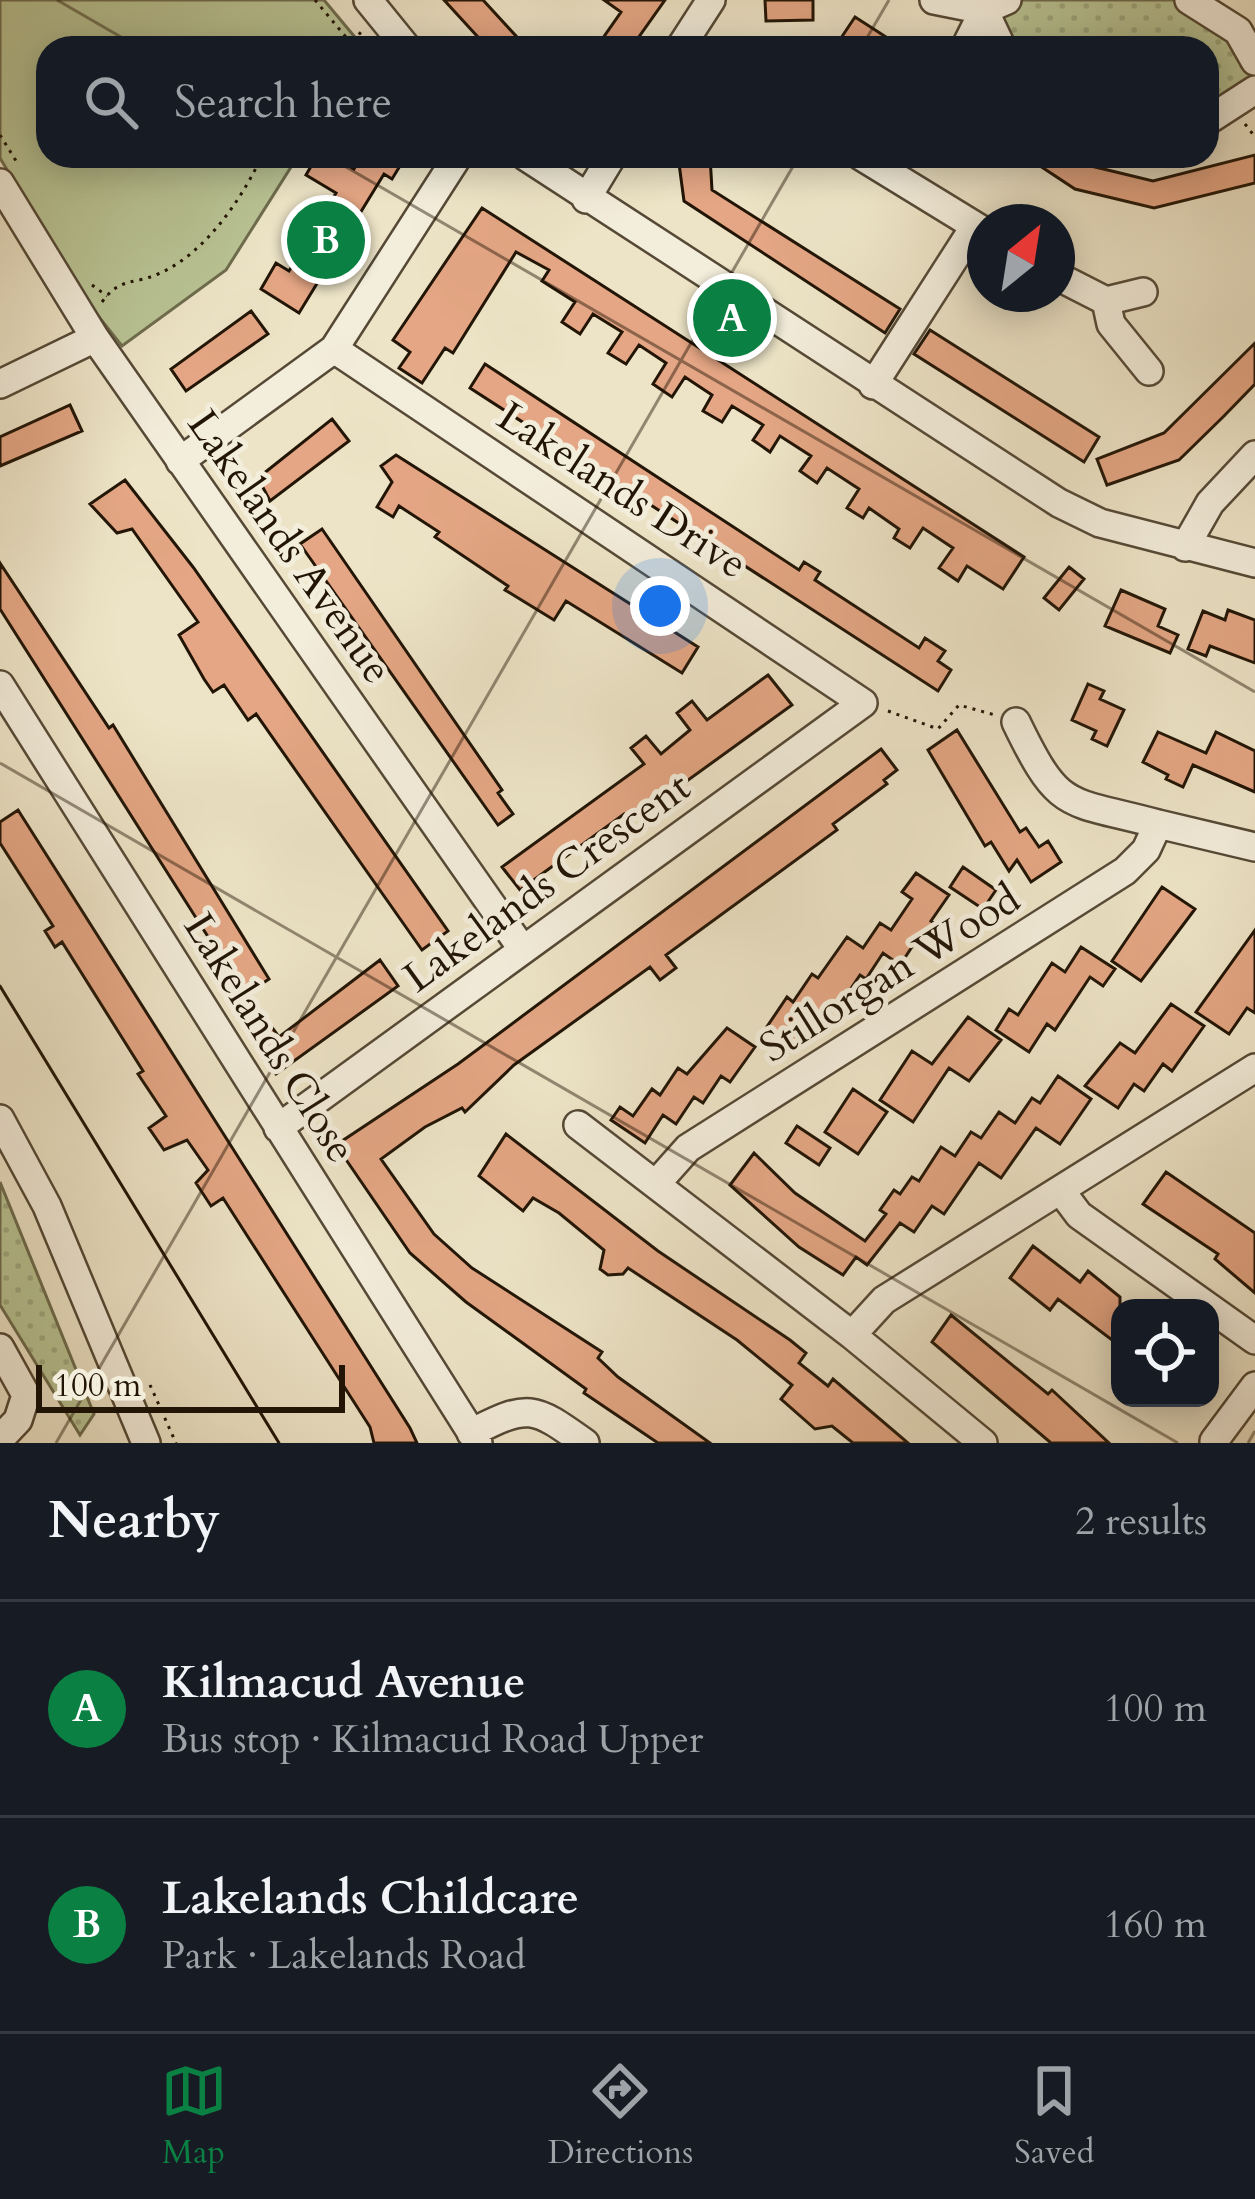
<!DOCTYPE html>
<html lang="en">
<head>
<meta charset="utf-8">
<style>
  :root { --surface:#171b24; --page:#20242c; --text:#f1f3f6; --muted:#9ea1a6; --line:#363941; --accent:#0b8043 }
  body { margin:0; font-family:Cardo,serif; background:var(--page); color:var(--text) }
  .controls { position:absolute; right:36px; bottom:36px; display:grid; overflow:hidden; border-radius:24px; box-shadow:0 6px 30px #0003 }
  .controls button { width:108px; height:108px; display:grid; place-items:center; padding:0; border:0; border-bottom:3px solid var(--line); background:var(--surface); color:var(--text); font:60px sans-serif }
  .compass { position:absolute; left:967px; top:204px; width:108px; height:108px; border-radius:50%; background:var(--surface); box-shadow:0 6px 30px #0003; rotate:30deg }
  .scale { position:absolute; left:36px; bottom:30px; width:309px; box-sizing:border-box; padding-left:12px; border:6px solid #221506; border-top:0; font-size:33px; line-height:42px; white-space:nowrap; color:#221506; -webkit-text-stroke:9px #f3eddb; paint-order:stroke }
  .you { position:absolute; left:660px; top:606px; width:42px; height:42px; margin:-30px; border:9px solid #fff; border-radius:50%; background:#1a73e8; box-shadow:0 0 0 18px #1a73e833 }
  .badge { display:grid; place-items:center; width:78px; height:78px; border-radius:50%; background:var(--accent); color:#fff; font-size:39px; font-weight:700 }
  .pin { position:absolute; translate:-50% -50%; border:6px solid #fff; box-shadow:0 3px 12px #0006 }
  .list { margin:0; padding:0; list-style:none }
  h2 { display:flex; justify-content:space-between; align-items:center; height:156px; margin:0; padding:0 48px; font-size:51px }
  h2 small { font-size:39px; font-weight:400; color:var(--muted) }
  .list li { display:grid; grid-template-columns:78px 1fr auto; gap:36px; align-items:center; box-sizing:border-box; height:216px; padding:0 48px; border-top:3px solid var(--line) }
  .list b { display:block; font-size:45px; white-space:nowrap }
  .list p { margin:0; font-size:39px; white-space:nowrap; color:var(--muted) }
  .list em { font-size:39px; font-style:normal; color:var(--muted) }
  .icon { flex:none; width:66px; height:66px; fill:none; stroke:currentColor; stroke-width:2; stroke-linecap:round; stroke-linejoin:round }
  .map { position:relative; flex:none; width:1255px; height:1443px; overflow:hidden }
  .search { position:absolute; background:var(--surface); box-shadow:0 6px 30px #0003; left:36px; right:36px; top:36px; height:132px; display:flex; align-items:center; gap:30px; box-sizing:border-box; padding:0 42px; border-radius:36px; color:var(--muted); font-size:45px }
  .sheet { height:588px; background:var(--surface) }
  nav { display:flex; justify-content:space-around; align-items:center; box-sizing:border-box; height:168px; border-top:3px solid var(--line); background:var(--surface); font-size:33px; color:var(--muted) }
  nav a { display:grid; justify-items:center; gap:6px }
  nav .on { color:var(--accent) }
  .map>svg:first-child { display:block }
  .grass { fill:url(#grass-dots); stroke:#6e6c4e; stroke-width:3 }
  .park { fill:#b9c495; stroke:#6e6c4e; stroke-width:3 }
  .building { fill:#e4a684; stroke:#221506; stroke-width:3 }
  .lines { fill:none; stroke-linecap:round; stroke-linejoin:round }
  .minor-casing { stroke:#554936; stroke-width:32 }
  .path { stroke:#221506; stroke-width:3; stroke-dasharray:3 6; stroke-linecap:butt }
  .minor { stroke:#f3eddb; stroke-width:27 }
  .tram { stroke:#221506; stroke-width:3 }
  .ticks { fill:none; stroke:#221506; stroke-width:3; stroke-opacity:0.45 }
  .labels { text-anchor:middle; stroke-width:10; stroke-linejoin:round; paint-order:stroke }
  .street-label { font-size:42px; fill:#221506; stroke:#f3eddb }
</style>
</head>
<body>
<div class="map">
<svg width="1255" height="1443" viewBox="0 0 1255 1443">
  <defs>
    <pattern id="grass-dots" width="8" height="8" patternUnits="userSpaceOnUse" patternTransform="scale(3)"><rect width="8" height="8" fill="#b9c495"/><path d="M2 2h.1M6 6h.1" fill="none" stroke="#9fa87f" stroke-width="1.8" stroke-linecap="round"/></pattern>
  </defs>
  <rect width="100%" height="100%" fill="#ede4c7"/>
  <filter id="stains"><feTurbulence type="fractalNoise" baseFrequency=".00167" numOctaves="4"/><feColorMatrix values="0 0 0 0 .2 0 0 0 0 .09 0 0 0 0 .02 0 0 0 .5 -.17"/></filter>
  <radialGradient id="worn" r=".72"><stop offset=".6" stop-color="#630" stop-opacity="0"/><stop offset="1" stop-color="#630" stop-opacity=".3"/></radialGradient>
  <path class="grass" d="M1007,0H1188L1255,62V89L1207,121V48H1002L984,10Z
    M0,1182L94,1414L80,1435L0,1305Z"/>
  <path class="park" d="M0,0H324L364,48H48V156H298L226,270L122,346L87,302L0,158Z"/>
  <path class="building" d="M444,0H483L527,48H488Z
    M604,0H665L631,48H617L603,38L621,12Z
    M765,0H813V20L766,21Z
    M855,17L869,26L903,48H856L841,38Z
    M1255,155V183L1154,208L1075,189L1025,156H1074L1087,165L1153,181Z
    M317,156H333L354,169L360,159L355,156H406L392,179L384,174L299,313L261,289L276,263L289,271L336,193L306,175Z
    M678,156H710L712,190L900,309L885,333L684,201Z
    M482,208L1024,557L1003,589L967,566L958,581L939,568L953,548L923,528L910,548L894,538L899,529L869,508L863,518L847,508L859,489L827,468L817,483L800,471L811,456L780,436L770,452L753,440L763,425L732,406L722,422L703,411L712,395L685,377L672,397L653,384L666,363L639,345L626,364L608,353L622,332L593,314L580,334L562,322L575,302L542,281L549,270L516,252L453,353L445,348L422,383L399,368L410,352L393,340Z
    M251,311L268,334L186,391L171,369Z
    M930,330L1099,437L1084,462L914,354Z
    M1255,343V384L1224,416L1179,460L1107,485L1097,459L1164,433Z
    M485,364L799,570L804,562L820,572L815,580L919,648L925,638L945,651L938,661L951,670L938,691L470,388Z
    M70,405L82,431L0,466V437Z
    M332,419L349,441L270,501L258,478Z
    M396,455L698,647L682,673L566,601L554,620L505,590L508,586L435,537L439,532L399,506L393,517L377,507L392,482L381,466Z
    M125,480L193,567L448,931L422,950L256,714L248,720L224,685L213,692L204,679L179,635L198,622L132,529L117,533L90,504Z
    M322,529L502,790L498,793L513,814L498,825L300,544Z
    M0,563L109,728L113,725L269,979L245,995L0,609Z
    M1069,567L1084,579L1059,610L1044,598Z
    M1121,590L1165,609L1158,626L1178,635L1170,653L1105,626Z
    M1228,610L1255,620V663L1210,646L1206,656L1188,649L1203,611L1225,620Z
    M768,675L792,705L630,822L624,814L520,890L502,867L644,764L631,748L646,736L661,754L690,730L677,713L692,701L707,720Z
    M1088,684L1104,691L1100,699L1124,710L1107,746L1092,739L1096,731L1072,720Z
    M957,730L1020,832L1026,828L1039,847L1048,841L1061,862L1031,882L1017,860L1009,871L991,842L985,846L928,750Z
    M1158,732L1206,753L1216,732L1255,751V792L1193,765L1183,787L1166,779L1168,775L1143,762Z
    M881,749L897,770L884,780L887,784L833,824L837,830L666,955L676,968L660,980L650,967L514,1065L465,1112L462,1108L425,1127L381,1159L434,1234L472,1268L602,1352L598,1358L618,1377L710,1443H658L584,1393L586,1389L466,1302L410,1253L336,1145L458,1064Z
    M18,810L410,1428L417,1443H374L370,1427L223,1198L211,1206L196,1183L208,1170L187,1140L164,1150L149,1128L166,1116L138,1074L143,1071L62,942L55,947L45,931L53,926L0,843V822Z
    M963,867L996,890L983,909L950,887Z
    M916,873L949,895L931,921L941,927L927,949L916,941L900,965L883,953L866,979L860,975L837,1009L830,1005L790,1052L762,1034L787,997L793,1002L812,974L818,978L847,937L863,948L880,923L891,930L912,899L902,892Z
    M1162,887L1195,909L1141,981L1112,961Z
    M1255,930V1013L1247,1008L1229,1034L1196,1012Z
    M1081,947L1115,969L1103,986L1090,977L1055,1030L1047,1024L1029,1052L996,1030L1009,1009L1018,1015L1052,963L1065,972Z
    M380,960L398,986L276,1074L252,1039L271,1026L279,1037Z
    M1171,1004L1204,1026L1172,1071L1163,1064L1144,1091L1134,1084L1118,1108L1085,1086L1120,1043L1135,1053Z
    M968,1017L1001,1040L969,1081L949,1068L913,1122L880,1100L912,1051L932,1064Z
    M727,1028L755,1047L730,1082L721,1076L703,1103L694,1097L676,1124L663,1115L645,1143L611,1120L620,1107L633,1116L652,1089L660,1095L678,1068L687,1074Z
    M1058,1076L1091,1099L1060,1144L1036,1128L1001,1178L979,1163L944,1214L932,1206L914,1232L900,1223L867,1265L856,1257L843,1275L799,1247L730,1185L754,1153L795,1193L865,1241L886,1214L880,1210L894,1190L900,1194L912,1177L919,1181L941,1147L955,1156L971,1132L981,1138L999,1112L1015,1123L1032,1098L1040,1103Z
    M853,1089L887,1112L858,1154L825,1132Z
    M797,1126L830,1148L819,1165L786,1143Z
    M506,1134L658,1251L790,1340L806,1353L799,1363L828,1386L833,1379L908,1443H853L832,1426L815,1429L781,1399L792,1385L737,1340L628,1268L623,1274L608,1275L600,1269L604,1250L559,1213L533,1198L523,1211L479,1176Z
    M1166,1172L1255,1233V1293L1215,1259L1218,1254L1143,1204Z
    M1033,1246L1080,1282L1088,1271L1120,1297V1346L1058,1299L1050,1310L1010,1278Z
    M951,1315L1048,1394L1052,1390L1109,1443H1051L932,1342Z"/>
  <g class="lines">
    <g class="minor-casing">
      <path id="minor" d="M368,0L407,48
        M934,0L984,10L1002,48
        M1189,0L1238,31L1255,61
        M680,48L711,0
        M965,48L984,10L1007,0
        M1207,121L1255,90
        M525,156L1059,503L1100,523L1255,563
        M861,156L985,232
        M0,183L95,338L523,950
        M586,199L612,156
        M1057,276L1106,301L1111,324L1149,371
        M1106,301L1143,292
        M0,384L95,338
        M873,385L975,226
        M180,461L334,349L458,156
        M1185,547L1210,503L1255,455
        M0,685L478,1443
        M1158,824L1255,847
        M0,1119L47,1206L146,1443
        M578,1125L852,1335L983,1443
        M278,1128L863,703L334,349
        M656,1184L688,1148L1125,871L1146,850L1158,824C1065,799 1060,813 1016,722
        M1061,1191L1079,1215L1255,1340
        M852,1335L884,1300L1255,1068
        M0,1348L26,1395L18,1420L0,1439
        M471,1433C529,1403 533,1406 585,1443
        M1214,1441L1255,1386"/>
    </g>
    <path class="path" d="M315,0L350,42
      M347,48L361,32
      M1245,124L1255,137
      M0,135L18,164
      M92,285L107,296
      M102,302C120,277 133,285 158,274C205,254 241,200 262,156
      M888,711L938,729L959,705L995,715
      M150,1385L176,1443"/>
    <use href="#minor" class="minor"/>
    <path class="tram" d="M0,986L279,1443"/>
  </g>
  <path class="ticks" d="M57,0L140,48M861,48L889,0M327,156L1255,692M0,763L1178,1443M56,1443L799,156M1248,1443L1255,1431"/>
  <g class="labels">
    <g class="street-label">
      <text transform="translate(623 489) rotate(33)" y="15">Lakelands Drive</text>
      <text transform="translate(291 546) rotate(55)" y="15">Lakelands Avenue</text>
      <text transform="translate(546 881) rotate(-36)" y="15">Lakelands Crescent</text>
      <text transform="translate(889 972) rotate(-32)" y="15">Stillorgan Wood</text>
      <text transform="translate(271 1037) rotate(58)" y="15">Lakelands Close</text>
    </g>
  </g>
  <rect width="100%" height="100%" filter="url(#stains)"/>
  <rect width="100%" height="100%" fill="url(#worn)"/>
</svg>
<div class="controls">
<button><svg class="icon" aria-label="locate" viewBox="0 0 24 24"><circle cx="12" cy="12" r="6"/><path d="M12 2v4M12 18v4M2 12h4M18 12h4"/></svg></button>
</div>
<svg class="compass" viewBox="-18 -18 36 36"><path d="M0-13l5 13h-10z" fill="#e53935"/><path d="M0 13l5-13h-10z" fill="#9ea1a6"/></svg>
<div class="scale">100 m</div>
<div class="you"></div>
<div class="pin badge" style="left:732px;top:318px">A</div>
<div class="pin badge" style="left:326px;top:240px">B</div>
<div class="search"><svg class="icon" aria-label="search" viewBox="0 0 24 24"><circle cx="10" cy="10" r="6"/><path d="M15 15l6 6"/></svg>Search here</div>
</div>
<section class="sheet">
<h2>Nearby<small>2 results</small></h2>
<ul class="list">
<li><span class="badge">A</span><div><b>Kilmacud Avenue</b><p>Bus stop · Kilmacud Road Upper</p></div><em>100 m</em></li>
<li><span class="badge">B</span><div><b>Lakelands Childcare</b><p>Park · Lakelands Road</p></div><em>160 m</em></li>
</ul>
</section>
<nav>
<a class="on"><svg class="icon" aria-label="map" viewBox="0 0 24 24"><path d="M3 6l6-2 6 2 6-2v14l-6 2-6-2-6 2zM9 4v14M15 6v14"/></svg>Map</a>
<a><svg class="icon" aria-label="directions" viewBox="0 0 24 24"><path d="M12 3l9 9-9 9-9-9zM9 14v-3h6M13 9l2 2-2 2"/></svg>Directions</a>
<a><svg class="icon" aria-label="saved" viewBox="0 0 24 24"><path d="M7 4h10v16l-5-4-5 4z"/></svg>Saved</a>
</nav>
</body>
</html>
